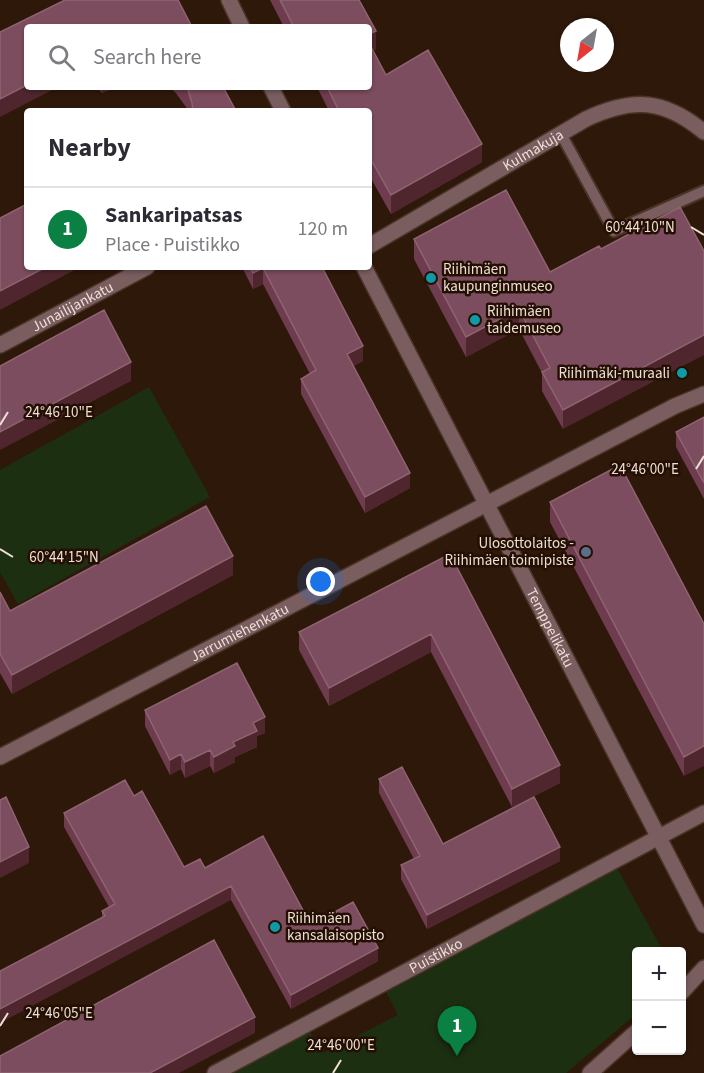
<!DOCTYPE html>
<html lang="en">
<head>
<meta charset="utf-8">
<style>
  :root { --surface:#fff; --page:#f2f2f3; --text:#2b2b33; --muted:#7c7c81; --line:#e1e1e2; --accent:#0b8043 }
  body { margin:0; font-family:"Source Sans 3",sans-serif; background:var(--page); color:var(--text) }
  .controls { position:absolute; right:18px; bottom:18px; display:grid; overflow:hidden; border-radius:6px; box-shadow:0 2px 4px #0004 }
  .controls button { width:54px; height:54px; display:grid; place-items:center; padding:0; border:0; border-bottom:2px solid var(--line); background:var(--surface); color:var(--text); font:30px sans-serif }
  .compass { position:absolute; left:560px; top:18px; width:54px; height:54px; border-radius:50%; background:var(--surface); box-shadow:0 2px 4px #0004; rotate:211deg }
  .you { position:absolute; left:321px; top:582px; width:21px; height:21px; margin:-15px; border:4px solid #fff; border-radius:50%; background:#1a73e8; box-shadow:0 0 0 9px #1a73e833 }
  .badge { display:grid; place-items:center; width:39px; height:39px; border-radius:50%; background:var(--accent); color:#fff; font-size:20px; font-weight:700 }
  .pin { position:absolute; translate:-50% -50px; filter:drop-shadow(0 2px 3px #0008) }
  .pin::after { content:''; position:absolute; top:32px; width:21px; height:18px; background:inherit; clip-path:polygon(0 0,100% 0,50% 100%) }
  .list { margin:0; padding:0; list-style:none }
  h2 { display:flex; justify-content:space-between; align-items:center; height:78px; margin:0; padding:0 24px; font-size:26px }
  h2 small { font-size:20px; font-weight:400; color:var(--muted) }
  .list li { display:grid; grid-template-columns:39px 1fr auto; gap:18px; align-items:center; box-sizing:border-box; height:84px; padding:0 24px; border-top:2px solid var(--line) }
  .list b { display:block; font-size:22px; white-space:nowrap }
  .list p { margin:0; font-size:20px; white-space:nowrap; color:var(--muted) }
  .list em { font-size:20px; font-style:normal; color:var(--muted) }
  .icon { flex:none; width:33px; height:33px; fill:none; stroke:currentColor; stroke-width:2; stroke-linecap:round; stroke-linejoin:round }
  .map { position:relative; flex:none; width:704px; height:1073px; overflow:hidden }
  .search { position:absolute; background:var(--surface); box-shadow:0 2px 4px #0004; left:24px; top:24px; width:348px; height:66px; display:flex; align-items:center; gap:15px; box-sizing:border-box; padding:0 21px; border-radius:6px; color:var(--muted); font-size:22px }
  .panel { position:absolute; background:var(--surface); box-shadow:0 2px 4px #0004; left:24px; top:108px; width:348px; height:162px; border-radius:6px }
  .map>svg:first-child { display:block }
  .green { fill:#1d2f11 }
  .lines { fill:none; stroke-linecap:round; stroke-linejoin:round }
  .lane-casing { stroke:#493427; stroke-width:14 }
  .street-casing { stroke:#493427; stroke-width:18 }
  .lane { stroke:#795d5f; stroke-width:10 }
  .street { stroke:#795d5f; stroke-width:15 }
  .wall { fill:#6f3b4f }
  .shaded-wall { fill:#4f262d }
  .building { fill:#7c4d5e; stroke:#8e6470; stroke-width:1.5 }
  .ticks { fill:none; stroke:#eedfd6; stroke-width:2 }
  .culture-dot { fill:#0f9aa8; stroke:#240f03; stroke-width:2 }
  .service-dot { fill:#5c6f8a; stroke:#240f03; stroke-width:2 }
  .labels { text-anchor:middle; stroke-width:5; stroke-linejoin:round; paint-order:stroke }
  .street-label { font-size:15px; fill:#eedfd6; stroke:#240f03 }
  .poi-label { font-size:15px; fill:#eedfd6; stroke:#240f03; text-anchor:start }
  .ticks-label { font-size:15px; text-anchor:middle; fill:#eedfd6; stroke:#240f03; stroke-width:5; stroke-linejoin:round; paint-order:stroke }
</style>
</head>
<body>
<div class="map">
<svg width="704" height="1073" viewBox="0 0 704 1073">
  <rect width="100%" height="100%" fill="#2e180a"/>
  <path class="green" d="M149,387L210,497L18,604L0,572V470Z
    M617,868L663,951L636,952V1014L566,1073H227L309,1030L324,1053L398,1015L385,990Z"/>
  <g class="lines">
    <g class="lane-casing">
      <path id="lane" d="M561,134L614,231L704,191"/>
    </g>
    <g class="street-casing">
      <g id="street">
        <path d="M229,0L242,27"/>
        <path d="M271,87L283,111"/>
        <path id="s1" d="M369,246L586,119C633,97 664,99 704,132"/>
        <path id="s2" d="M364,267L704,925"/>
        <path id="s3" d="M0,345L147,267"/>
        <path id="s4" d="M0,757L675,406L704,394"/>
        <path d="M682,992L704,968"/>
        <path id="s5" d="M215,1073L704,813"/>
        <path d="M590,1073L636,1032"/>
      </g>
    </g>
    <use href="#lane" class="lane"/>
    <use href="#street" class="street"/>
  </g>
  <path class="wall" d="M270,0H359L376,31V49L373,51L386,75L428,50L482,144V162L391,214L369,175V111H329L317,87H369V27H284Z
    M97,87H117L102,93Z
    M169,87H223L236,111H189L175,92Z
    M414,239L550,272L599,246L563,429L542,391V373L519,329L466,357L414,259Z
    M242,267H322L363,361L353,366L410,488L365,513L301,394V379L310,374L263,284L253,289Z
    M704,417V499L676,447V432Z
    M550,502L704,624L684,776L550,522Z
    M450,554L560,783L512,807L431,652L329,706L299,650V632Z
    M233,575L12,694L0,673V592L10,611Z
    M145,710L265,733L257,736V747L235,757V762L214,773L210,766L185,778L181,769L170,775L145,726Z
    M379,779L443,844L560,861L427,929L401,879V865L414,859L379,793Z
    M134,796L184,867L205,868L378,961L291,1009L231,900L102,917V911L109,907L64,827V813Z"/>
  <path class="shaded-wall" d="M376,31V49L369,53V34Z
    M27,85V87H58L0,117V99Z
    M102,87H117L102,93Z
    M482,144V162L391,214V195Z
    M46,267H80L0,310V291Z
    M263,268V284L253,289V273Z
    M519,309V329L466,357V337Z
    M704,335V355L563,429V410Z
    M363,346V361L347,370V354Z
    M131,362V381L0,450V432Z
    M410,473V488L365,513V497Z
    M233,556V575L12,694V675Z
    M431,634V652L329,706V688Z
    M265,717V733L257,736V747L235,757V762L214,773V757L233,742L253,723Z
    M704,746V766L684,776V757Z
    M210,750V766L185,778V762Z
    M181,754V769L170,775V760Z
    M560,765V783L512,807V789Z
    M29,847V863L0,878V862Z
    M560,847V861L427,929V915Z
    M231,886V900L0,1023V1009Z
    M378,948V961L291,1009V995Z
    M255,1017V1033L179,1073H150Z"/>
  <path class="building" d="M65,0H178L192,27H27V85L0,99V32Z
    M280,0H359L376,31L369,34V27H294Z
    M369,43L386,75L428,50L482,144L391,195L369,156V111H339L327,87H369Z
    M185,87H223L236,111H193L192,103L188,90Z
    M506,190L550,272L599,246L601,249L680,207L704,251V335L563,410L542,372L550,368L519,309L466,337L414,239Z
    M27,204V267H46L0,291V218Z
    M250,267H322L363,346L347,354L410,473L365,497L301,379L316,370L263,268L253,273Z
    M104,310L131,362L0,432V366Z
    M704,417V483L676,432Z
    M620,465L704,624V746L684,757L550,502Z
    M206,506L233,556L12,675L0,654V592L10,611Z
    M450,554L560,765L512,789L431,634L329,688L299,632Z
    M237,663L265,717L253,723L257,731L233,742L235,746L214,757L210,750L185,762L181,754L170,760L145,710Z
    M402,767L443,844L534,797L560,847L427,915L401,865L420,856L379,779Z
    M125,780L134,796L142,791L184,867L200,859L205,868L263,836L311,925L353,902L378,948L291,995L231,886L0,1009V971L105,916L102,911L115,904L64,813Z
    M6,797L29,847L0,862V800Z
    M214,940L255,1017L150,1073H0V1056Z"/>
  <path class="ticks" d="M691,227L704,235M0,425L8,412M696,469L704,456M0,549L13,557M0,1026L8,1013M333,1073L341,1060"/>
  <g class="culture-dot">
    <circle cx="431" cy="278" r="6"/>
    <circle cx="475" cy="320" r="6"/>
    <circle cx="682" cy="373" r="6"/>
    <circle cx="275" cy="927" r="6"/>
  </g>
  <circle class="service-dot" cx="586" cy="552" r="6"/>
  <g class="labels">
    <g class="street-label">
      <text dy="5" stroke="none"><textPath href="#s1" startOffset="190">Kulmakuja</textPath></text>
      <text dy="5" stroke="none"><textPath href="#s3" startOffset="82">Junailijankatu</textPath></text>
      <text dy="5" stroke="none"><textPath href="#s2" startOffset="406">Temppelikatu</textPath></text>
      <text dy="5" stroke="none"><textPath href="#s4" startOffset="270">Jarrumiehenkatu</textPath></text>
      <text dy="5" stroke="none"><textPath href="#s5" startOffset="250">Puistikko</textPath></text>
    </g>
    <g class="poi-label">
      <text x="443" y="274">Riihimäen<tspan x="443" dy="17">kaupunginmuseo</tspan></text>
      <text x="487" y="316">Riihimäen<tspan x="487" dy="17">taidemuseo</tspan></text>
      <text x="670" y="378" text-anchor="end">Riihimäki-muraali</text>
      <text x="574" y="548" text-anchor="end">Ulosottolaitos -<tspan x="574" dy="17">Riihimäen toimipiste</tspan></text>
      <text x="287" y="923">Riihimäen<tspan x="287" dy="17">kansalaisopisto</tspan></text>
    </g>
  </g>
  <g class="ticks-label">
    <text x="640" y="232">60°44'10"N</text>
    <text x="59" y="417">24°46'10"E</text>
    <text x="645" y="474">24°46'00"E</text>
    <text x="64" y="562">60°44'15"N</text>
    <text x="59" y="1018">24°46'05"E</text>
    <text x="341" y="1050">24°46'00"E</text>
  </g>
</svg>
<div class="controls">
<button>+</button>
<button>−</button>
</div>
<svg class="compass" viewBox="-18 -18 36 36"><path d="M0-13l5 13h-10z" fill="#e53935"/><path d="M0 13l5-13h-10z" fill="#7c7c81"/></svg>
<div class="you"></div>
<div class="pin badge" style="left:457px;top:1056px">1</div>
<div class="search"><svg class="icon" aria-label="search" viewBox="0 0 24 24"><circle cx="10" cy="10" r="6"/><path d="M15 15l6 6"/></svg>Search here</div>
<section class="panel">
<h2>Nearby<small></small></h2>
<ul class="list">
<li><span class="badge">1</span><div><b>Sankaripatsas</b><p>Place · Puistikko</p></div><em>120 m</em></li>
</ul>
</section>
</div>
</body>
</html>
